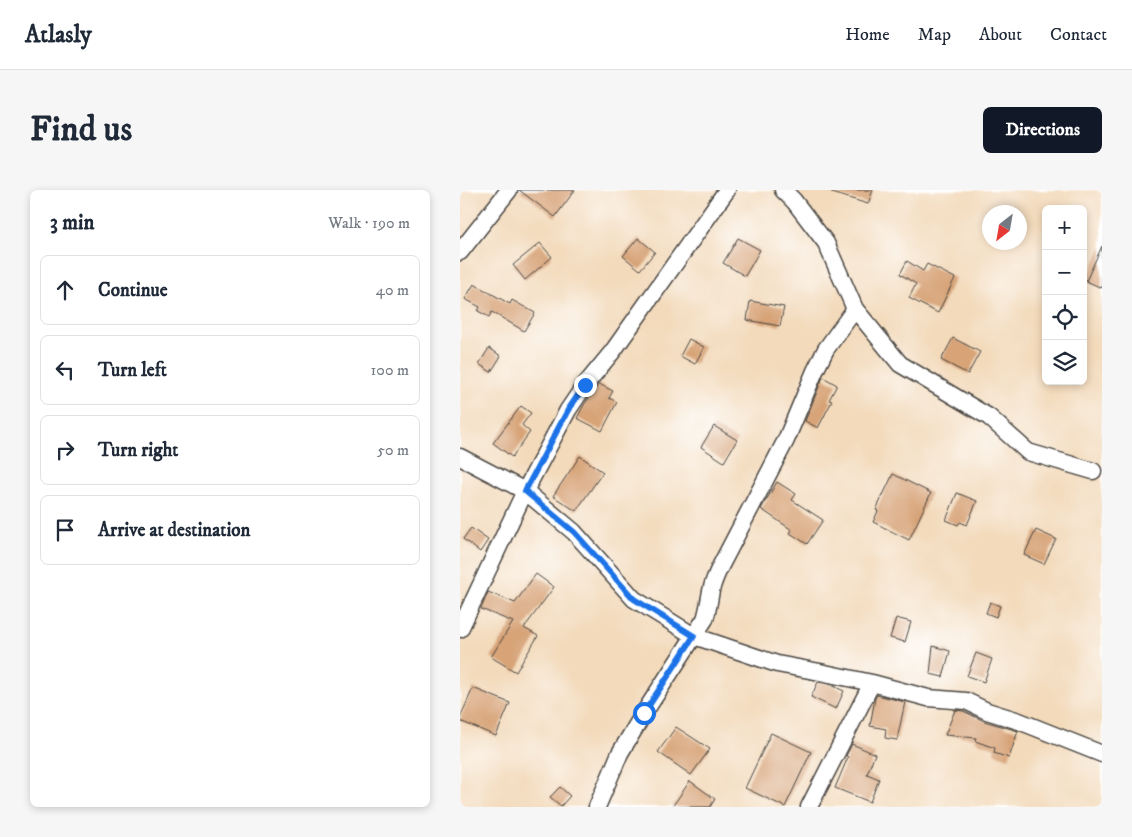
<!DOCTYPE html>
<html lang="en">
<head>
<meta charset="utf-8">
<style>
  :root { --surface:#fff; --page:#f6f6f7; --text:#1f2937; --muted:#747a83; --line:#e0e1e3; --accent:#111827 }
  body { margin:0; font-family:"IM FELL DW Pica",serif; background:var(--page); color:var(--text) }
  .controls { position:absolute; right:15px; top:15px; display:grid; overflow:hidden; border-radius:8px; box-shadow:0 2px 8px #0003 }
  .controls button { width:45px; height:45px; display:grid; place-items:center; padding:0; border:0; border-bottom:1px solid var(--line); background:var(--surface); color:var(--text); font:25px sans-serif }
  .compass { position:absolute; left:522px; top:15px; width:45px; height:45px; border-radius:50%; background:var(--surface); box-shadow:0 2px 8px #0003; rotate:211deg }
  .stop { position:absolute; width:15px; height:15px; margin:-11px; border:4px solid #1a73e8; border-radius:50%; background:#fff }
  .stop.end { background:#1a73e8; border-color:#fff; box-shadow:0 1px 5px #0008 }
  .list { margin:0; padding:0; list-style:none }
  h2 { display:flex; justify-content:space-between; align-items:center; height:65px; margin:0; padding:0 20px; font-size:21px }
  h2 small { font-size:16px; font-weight:400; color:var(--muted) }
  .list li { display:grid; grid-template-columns:32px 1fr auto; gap:15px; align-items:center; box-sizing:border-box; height:70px; margin:0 10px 10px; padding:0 10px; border:1px solid var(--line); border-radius:8px }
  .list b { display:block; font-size:19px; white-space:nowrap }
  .list em { font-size:16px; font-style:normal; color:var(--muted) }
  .icon { flex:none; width:28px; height:28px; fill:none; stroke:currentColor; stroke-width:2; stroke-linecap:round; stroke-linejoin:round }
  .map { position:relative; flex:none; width:642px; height:617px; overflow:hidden; border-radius:8px }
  header { display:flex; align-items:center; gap:30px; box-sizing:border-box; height:70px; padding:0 25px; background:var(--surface); border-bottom:1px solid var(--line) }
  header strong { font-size:24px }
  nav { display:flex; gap:28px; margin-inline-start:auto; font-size:18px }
  .intro { display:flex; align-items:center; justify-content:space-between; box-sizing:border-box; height:120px; padding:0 30px }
  h1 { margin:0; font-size:35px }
  .button { padding:12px 22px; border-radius:8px; background:var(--accent); color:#fff; font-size:18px; font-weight:700 }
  main { display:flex; gap:30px; padding:0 30px }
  aside { flex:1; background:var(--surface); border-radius:8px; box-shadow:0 2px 8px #0003 }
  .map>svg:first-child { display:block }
  .building { fill:#d7a377 }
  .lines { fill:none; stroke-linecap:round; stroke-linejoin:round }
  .minor-casing { stroke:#494541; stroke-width:19 }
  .minor { stroke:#fff; stroke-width:16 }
  .route { stroke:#1a73e8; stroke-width:6 }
</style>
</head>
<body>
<header>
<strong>Atlasly</strong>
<nav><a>Home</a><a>Map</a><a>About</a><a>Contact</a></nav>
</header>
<div class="intro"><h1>Find us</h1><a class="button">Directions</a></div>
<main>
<aside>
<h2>3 min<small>Walk · 190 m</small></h2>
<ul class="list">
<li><svg class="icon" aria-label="ahead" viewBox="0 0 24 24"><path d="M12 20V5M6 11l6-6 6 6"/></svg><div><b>Continue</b></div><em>40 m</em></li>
<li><svg class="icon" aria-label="left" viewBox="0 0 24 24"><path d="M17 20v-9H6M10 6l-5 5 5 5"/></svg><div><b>Turn left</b></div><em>100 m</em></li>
<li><svg class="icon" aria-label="right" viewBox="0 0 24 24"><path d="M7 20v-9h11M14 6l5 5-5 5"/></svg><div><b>Turn right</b></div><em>50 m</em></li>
<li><svg class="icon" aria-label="arrive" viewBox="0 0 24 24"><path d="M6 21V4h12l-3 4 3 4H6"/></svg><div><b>Arrive at destination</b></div></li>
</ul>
</aside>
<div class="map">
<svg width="642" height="617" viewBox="0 0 642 617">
  <rect width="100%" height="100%" fill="#fff"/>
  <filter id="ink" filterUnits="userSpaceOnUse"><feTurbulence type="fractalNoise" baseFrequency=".02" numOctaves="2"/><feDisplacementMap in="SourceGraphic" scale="10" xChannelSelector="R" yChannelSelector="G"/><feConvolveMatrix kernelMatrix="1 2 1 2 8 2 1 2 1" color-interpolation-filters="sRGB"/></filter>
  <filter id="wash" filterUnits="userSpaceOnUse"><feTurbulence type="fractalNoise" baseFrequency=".0096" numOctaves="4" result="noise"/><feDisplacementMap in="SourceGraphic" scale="20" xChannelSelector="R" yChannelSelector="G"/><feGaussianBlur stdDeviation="1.12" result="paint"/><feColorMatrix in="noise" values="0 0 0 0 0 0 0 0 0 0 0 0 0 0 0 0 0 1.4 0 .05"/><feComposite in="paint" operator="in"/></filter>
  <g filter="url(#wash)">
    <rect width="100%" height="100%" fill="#f3dabb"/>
    <g id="blocks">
      <path class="building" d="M59,0H115L95,27Z
        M372,0H413L408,14L372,3Z
        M178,48L195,62L180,80L163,66Z
        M278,48L300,60L285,86L263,73Z
        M80,53L92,67L65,90L53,75Z
        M642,56V98L626,91Z
        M447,71L463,81L467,74L495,88L478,123L449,108L456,94L440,84Z
        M14,94L50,114L52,110L75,123L64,141L32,122L29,127L18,121L20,117L5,109Z
        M290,111L324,117L320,136L287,130Z
        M493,148L520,162L508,184L481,170Z
        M229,149L244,157L235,174L220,166Z
        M29,158L41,166L31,182L19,174Z
        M363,187L377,195L369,210L372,211L358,238L345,231Z
        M139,194L153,201L149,208L157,212L142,241L117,228L124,215Z
        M61,216L71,223L62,235L70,242L52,267L33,253Z
        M254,236L277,250L264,272L241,257Z
        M120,266L143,282L116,321L93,306Z
        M433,284L471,303L449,350L413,332L418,321L416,320Z
        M317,292L336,304L332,310L363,330L347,354L330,343L332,340L301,319Z
        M497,303L517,311L507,335L500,332L498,335L486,330Z
        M11,338L28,350L20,362L3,349Z
        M576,340L596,349L584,374L564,365Z
        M76,384L94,397L64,438L78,446L56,482L31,467L53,432L21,419L28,402L55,413Z
        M530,412L540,416L536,427L526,423Z
        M436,428L451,432L445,452L430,448Z
        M473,456L490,461L483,487L470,484Z
        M516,463L532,469L524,492L507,486Z
        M358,492L369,494L384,501L376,519L351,507Z
        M13,498L50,513L36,546L0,531V528Z
        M417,505L445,512L437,550L425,548L426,539L410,536L415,508Z
        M495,520L503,521L524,531L558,541L549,568L534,563L535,558L515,551L516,548L485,545Z
        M216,537L250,559L231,585L198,562Z
        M311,543L351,562L325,617L285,598Z
        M392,554L415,564L407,584L419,589L410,612L375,598L388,567L386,566Z
        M230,591L255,609L250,617H212Z
        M100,597L110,606L101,616L90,607Z"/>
    </g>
  </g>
  <g filter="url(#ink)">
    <use href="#blocks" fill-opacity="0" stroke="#494541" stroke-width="1"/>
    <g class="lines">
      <g class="minor-casing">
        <path id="minor" d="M323,0L334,11L366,53L395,119L440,174L529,227L568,262L633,281
          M0,62L49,0
          M0,267L65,301L114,342L174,409L234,446L317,474L360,482L412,493L468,508L506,511L527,521L559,531L642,564
          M0,439L65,301L108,220L125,195L153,161L267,0
          M137,617L160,563L184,523L245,429C248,420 249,411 251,401C253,392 257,383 261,375L326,250L355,181L366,159L395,119
          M349,617L412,493"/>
      </g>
      <use href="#minor" class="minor"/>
    </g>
  </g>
  <g class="lines" filter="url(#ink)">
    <path class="route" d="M125,195L108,220L65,301L114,342L174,409L234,446L184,523"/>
  </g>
</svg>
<div class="controls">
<button>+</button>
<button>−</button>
<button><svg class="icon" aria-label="locate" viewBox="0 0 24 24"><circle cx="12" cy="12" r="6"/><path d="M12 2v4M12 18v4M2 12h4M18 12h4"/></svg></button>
<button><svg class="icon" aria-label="layers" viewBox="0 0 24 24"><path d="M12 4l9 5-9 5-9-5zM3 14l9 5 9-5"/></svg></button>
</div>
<svg class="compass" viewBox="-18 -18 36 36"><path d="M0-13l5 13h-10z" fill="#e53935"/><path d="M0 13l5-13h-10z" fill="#747a83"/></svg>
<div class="stop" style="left:184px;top:523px"></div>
<div class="stop end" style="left:125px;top:195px"></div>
</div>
</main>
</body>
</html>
